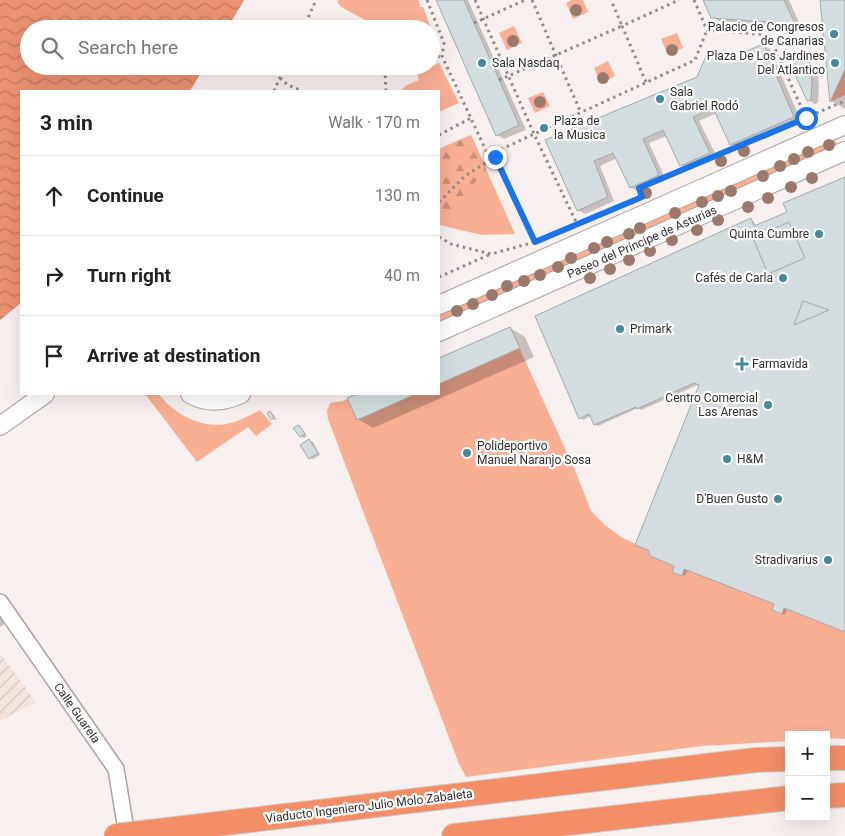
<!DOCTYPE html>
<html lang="en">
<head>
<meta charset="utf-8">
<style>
  :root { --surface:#fff; --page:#f6f6f6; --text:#222; --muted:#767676; --line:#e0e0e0 }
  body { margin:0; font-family:Roboto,sans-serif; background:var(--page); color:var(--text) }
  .controls { position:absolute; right:15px; bottom:15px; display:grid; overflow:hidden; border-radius:0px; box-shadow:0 5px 20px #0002 }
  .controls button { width:45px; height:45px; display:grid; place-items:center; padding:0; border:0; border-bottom:1px solid var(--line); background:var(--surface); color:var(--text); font:25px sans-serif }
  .stop { position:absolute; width:15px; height:15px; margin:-11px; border:4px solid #1a73e8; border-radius:50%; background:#fff }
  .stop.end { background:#1a73e8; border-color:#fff; box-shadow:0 1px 5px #0008 }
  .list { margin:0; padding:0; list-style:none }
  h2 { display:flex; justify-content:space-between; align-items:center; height:65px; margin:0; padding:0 20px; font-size:21px }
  h2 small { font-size:16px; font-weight:400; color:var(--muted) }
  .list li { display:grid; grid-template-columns:32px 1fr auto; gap:15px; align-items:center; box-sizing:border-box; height:80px; padding:0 20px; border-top:1px solid var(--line) }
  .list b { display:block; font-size:19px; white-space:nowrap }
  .list em { font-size:16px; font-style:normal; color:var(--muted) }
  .icon { flex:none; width:28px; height:28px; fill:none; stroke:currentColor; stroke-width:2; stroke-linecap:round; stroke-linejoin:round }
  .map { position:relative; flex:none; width:845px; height:836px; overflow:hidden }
  .search { position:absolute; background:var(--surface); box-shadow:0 5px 20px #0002; left:20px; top:20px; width:420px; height:55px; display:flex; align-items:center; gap:12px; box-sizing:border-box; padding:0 18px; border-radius:28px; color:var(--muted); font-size:19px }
  .panel { position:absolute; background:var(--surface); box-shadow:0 5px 20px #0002; left:20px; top:90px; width:420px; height:305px; border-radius:0px }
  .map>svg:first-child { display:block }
  .industrial { fill:url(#industrial-furrows) }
  .green { fill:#f9af94 }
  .forest { fill:url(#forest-firs) }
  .water { fill:url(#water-waves) }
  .shadow { fill:#0003 }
  .building { fill:#d3dcde; stroke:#a1a9ab }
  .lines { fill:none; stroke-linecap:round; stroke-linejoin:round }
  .minor-casing { stroke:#aca4a2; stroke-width:18 }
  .tertiary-casing { stroke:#aca4a2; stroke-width:20 }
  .trunk-casing { stroke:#cdcdcc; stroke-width:26 }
  .path { stroke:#908b89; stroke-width:3; stroke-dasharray:2.5 4; stroke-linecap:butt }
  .minor { stroke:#fff; stroke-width:15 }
  .tertiary { stroke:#fff; stroke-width:18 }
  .trunk { stroke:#f38e67; stroke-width:24 }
  .trunk-bridge-casing { stroke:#cdcdcc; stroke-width:26; stroke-linecap:butt }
  .trunk-bridge { stroke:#f38e67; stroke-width:24 }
  .tree { fill:#9a796c }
  .route { stroke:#1a73e8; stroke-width:6 }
  .poi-dot { fill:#468999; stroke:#fff; stroke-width:2 }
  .labels { text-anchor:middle; stroke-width:4.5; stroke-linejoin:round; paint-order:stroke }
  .poi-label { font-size:12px; fill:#302d2c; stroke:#fff; text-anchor:end }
  .street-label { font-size:12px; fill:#302d2c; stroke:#fff }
</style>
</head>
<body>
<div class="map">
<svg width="845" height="836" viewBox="0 0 845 836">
  <defs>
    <pattern id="industrial-furrows" width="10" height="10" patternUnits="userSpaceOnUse" patternTransform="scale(1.25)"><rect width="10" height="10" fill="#f4e4de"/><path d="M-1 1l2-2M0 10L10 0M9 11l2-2" fill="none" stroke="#d2c4bf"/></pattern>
    <pattern id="forest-firs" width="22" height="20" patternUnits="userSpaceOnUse" patternTransform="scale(1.25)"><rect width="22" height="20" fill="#f9af94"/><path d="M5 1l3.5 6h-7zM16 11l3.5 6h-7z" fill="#ca8f79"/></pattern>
    <pattern id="water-waves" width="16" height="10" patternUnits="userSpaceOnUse" patternTransform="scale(1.25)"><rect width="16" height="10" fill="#ec9272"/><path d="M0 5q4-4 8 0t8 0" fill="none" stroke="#c0785e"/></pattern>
  </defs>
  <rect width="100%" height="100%" fill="#f8f0ee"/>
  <path class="industrial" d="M0,653L36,702L0,721Z"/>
  <path class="green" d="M338,0H419L420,7H423L434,36L431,39V29H382L341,7L338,3Z
    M572,0H583L588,12L573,19L566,3Z
    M514,26L522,43L507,50L499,33Z
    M677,33L683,48L668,55L661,39Z
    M608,61L615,76L601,83L594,68Z
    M439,63L459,103L439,112V91H401L405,86L419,80L417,73Z
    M845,69V95L830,102Z
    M543,92L550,106L535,113L528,98Z
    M471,135L515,234L482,235L439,225V149Z
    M835,140L838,146L439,322V315Z
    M510,327L577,475L591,511L605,525L621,537L648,550L650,556L674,566L672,572L682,576L684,569L774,604L772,610L781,614L784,608L845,632V739L826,738V735H789V741L702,746L466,777L459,764L328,419L327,411L330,403L343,401L357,394H439V358Z
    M145,394H159C174,415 204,430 231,423C241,420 251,415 260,410L272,424L256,436L248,427L197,462Z"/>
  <path class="forest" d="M471,135L486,168L483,175L465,192L463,196L447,214L439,217V149Z"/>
  <path class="water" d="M0,0H244L227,29H29V66H205L190,91H21V303L0,320Z"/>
  <path class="shadow" d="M437,0H468L526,130L504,139L497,135Z
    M704,0H789L801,27L719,21L712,17Z
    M821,0H845V109L831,101Z
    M763,45L770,49L801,121L739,148L731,144L717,113L699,121L717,157L688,170L681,165L667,136L649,143L666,180L638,191L630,187L617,158L600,166L614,201L585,214L578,210L547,140L698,78L727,61Z
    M802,54L810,59L818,75L819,87L818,103L815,104L808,100Z
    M845,179V631L787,609L785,615L776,611V604L688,570L685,576L677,573L676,565L700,385H698L641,410L638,408L598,426L595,424L591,416L583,420L580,418L751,220L754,222L756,226L789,212Z
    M510,328L525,337L534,357L373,428L358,419L349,399L361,394H439V360Z
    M270,412L273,414L277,420L272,419Z
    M299,426L307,436L304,438L301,436Z
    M309,441L313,442L320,455L313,459L310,458Z
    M0,615L6,623L0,627Z"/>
  <path class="building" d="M436,0H464L519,125L496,136Z
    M703,0H784L795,24L711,18Z
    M820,0H845V69L830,102Z
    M763,44L794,117L730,145L713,108L693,117L710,153L680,166L663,130L643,139L659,175L630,188L613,153L594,161L608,197L577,211L545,140L697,77L707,54L727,60Z
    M803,53L811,70L812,82L811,100L807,101L788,59Z
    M845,177V632L784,608L782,614L772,610L774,604L684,569L682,576L672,572L674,566L650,556L648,550L635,545L699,385L694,383L637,409L636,407L594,425L589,414L579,419L535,316L751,218L754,226L787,212L783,203Z
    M789,222L805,258L768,274L753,238Z
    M803,301L829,310L794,325Z
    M510,327L520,348L439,384V358Z
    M357,394H416L357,420L347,398Z
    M270,411L274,418L271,420L267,413Z
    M299,425L305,434L300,437L293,428Z
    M309,439L318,453L309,459L300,445Z"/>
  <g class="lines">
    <g class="minor-casing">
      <path id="minor" d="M0,602L116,769L127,836"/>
    </g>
    <g class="tertiary-casing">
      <path id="tertiary" d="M439,305L845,125
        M439,332L845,151
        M190,394C207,404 224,402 241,394
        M0,426L45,394"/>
    </g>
    <g class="trunk-casing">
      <path id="trunk" d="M826,758H845
        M622,776L756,760L789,759
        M826,796L845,795
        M454,836L789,798"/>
    </g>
    <path class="path" d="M427,0L444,43L442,56L488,155L495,152L535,242
      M475,0L534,134L577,224
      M532,0L581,113
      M694,0L707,30L769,35L806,118
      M474,23L525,0
      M303,29L316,0
      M431,58L442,56
      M280,78L288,85L302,91
      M499,80L622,26L611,0
      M646,82L622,26L679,0
      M274,91L285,66
      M386,91L385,70L399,66
      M439,135L471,118
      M495,152L695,60L707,30
      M641,197L639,188L845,101
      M439,202L465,176L495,157
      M439,237L451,244L491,254L535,242L571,227
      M439,277L491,254"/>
    <use href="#minor" class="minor"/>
    <use href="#tertiary" class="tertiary"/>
    <use href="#trunk" class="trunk"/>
    <g class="trunk-bridge-casing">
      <path id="trunk-bridge" d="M116,836L622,776"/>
    </g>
    <use href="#trunk-bridge" class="trunk-bridge"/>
  </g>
  <g class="tree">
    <circle cx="576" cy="10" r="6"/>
    <circle cx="513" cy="41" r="6"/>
    <circle cx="672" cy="50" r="6"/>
    <circle cx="603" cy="78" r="6"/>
    <circle cx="540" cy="102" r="6"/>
    <circle cx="829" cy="145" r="6"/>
    <circle cx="744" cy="151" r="6"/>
    <circle cx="808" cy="152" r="6"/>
    <circle cx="794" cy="159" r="6"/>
    <circle cx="721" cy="161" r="6"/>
    <circle cx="780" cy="166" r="6"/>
    <circle cx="763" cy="176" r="6"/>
    <circle cx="812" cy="178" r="6"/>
    <circle cx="791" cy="187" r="6"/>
    <circle cx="731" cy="191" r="6"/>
    <circle cx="646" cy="193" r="6"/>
    <circle cx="718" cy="196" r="6"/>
    <circle cx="768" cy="198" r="6"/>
    <circle cx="702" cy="202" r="6"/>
    <circle cx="748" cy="207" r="6"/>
    <circle cx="675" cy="213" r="6"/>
    <circle cx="718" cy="220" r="6"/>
    <circle cx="640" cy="228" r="6"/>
    <circle cx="697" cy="230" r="6"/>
    <circle cx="629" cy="234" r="6"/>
    <circle cx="672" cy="240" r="6"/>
    <circle cx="607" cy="242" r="6"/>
    <circle cx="594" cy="248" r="6"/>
    <circle cx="650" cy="251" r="6"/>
    <circle cx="571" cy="258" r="6"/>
    <circle cx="629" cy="260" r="6"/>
    <circle cx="558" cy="267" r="6"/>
    <circle cx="610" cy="269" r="6"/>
    <circle cx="540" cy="275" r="6"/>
    <circle cx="590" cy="278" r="6"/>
    <circle cx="524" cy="281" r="6"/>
    <circle cx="507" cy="286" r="6"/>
    <circle cx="492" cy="295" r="6"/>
    <circle cx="473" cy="304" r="6"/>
    <circle cx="457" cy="311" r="6"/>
  </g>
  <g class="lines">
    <path class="route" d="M495,157L535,242L642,197L639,188L806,118"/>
  </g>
  <g class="poi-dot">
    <circle cx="834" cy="34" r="5"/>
    <circle cx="482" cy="63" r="5"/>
    <circle cx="835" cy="63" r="5"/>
    <circle cx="660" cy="99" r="5"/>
    <circle cx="544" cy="128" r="5"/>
    <circle cx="819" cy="234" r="5"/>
    <circle cx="783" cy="278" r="5"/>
    <circle cx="620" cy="329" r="5"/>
    <path d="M739.5 356.5h5v5h5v5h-5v5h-5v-5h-5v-5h5z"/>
    <circle cx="768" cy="405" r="5"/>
    <circle cx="467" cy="453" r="5"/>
    <circle cx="727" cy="459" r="5"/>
    <circle cx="778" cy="499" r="5"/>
    <circle cx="828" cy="560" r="5"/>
  </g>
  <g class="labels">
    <g class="poi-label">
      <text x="824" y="31">Palacio de Congresos<tspan x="824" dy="14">de Canarias</tspan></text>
      <text x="825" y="60">Plaza De Los Jardines<tspan x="825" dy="14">Del Atlantico</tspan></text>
      <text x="492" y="67" text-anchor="start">Sala Nasdaq</text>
      <text x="670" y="96" text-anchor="start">Sala<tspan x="670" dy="14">Gabriel Rodó</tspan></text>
      <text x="554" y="125" text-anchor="start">Plaza de<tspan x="554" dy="14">la Musica</tspan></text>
      <text x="809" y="238">Quinta Cumbre</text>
      <text x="773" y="282">Cafés de Carla</text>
      <text x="630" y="333" text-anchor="start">Primark</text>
      <text x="752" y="368" text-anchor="start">Farmavida</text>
      <text x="758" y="402">Centro Comercial<tspan x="758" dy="14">Las Arenas</tspan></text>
      <text x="477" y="450" text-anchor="start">Polideportivo<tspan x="477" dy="14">Manuel Naranjo Sosa</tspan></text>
      <text x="737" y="463" text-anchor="start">H&amp;M</text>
      <text x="768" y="503">D'Buen Gusto</text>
      <text x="818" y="564">Stradivarius</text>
    </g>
    <g class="street-label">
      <text transform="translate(642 242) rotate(-24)" y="4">Paseo del Príncipe de Asturias</text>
      <text transform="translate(77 713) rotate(55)" y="4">Calle Guarela</text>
      <text transform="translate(369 806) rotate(-7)" y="4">Viaducto Ingeniero Julio Molo Zabaleta</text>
    </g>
  </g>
</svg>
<div class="controls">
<button>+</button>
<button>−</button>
</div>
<div class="stop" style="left:806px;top:118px"></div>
<div class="stop end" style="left:495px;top:157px"></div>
<div class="search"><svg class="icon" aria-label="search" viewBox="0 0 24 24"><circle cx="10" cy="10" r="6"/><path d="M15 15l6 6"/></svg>Search here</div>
<section class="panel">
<h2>3 min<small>Walk · 170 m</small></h2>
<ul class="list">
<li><svg class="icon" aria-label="ahead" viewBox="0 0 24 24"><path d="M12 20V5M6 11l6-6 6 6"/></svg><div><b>Continue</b></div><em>130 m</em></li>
<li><svg class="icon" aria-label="right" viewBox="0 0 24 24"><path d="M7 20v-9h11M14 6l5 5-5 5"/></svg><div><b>Turn right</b></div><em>40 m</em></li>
<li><svg class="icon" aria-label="arrive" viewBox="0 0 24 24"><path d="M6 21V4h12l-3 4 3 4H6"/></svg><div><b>Arrive at destination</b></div></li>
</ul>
</section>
</div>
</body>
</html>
